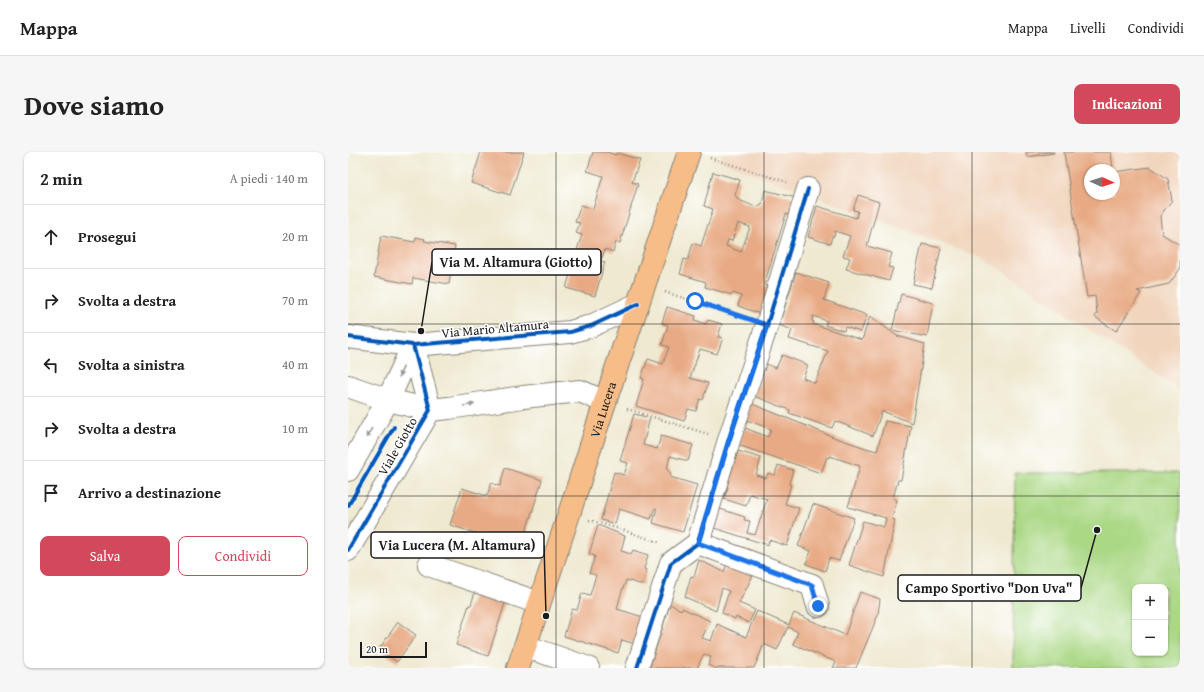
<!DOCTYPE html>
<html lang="it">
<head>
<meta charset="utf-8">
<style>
  :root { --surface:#fff; --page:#f6f6f6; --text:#222; --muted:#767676; --line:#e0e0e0; --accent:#d1495b }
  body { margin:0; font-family:"Gentium Book Plus",serif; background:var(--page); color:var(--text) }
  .controls { position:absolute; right:12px; bottom:12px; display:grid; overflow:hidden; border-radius:8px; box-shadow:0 1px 3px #0004 }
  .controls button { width:36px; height:36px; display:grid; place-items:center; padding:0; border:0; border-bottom:1px solid var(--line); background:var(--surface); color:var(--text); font:20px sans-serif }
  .compass { position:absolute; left:736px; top:12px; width:36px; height:36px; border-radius:50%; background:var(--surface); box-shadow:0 1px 3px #0004; rotate:93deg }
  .scale { position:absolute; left:12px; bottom:10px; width:67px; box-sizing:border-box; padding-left:4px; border:2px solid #1c1c1c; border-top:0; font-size:11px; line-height:14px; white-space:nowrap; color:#1c1c1c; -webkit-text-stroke:3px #fff; paint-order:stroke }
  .stop { position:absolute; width:12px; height:12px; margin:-9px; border:3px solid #1a73e8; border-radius:50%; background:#fff }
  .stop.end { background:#1a73e8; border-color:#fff; box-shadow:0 1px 4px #0008 }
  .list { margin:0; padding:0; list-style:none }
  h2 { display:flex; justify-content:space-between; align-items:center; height:52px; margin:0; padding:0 16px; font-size:17px }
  h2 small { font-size:13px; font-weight:400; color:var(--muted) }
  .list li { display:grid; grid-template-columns:26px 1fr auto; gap:12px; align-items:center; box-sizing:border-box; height:64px; padding:0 16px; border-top:1px solid var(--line) }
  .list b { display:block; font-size:15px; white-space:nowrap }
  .list em { font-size:13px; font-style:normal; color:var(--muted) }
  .actions { display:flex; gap:8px; padding:12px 16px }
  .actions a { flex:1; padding:9px 0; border:1px solid var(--accent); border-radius:8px; text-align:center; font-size:14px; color:var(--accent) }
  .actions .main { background:var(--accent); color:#fff }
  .icon { flex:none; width:22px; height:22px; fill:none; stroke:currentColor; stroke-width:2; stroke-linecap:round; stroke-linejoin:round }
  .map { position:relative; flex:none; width:832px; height:516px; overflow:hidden; border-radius:8px }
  header { display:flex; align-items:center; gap:24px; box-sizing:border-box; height:56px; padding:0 20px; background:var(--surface); border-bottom:1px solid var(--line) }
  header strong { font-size:19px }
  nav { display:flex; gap:22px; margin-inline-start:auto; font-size:14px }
  .intro { display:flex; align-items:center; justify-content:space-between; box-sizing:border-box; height:96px; padding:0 24px }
  h1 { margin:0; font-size:28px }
  .button { padding:10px 18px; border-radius:8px; background:var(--accent); color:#fff; font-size:14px; font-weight:700 }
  main { display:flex; gap:24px; padding:0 24px }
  aside { flex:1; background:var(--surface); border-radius:8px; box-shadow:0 1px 3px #0004 }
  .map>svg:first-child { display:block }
  .built { fill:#f1d5bd; fill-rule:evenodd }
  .green { fill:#aad885; stroke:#637a50; fill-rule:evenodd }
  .building { fill:#e8aa84; fill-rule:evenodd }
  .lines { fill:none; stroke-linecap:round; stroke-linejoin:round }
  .minor-casing { stroke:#868276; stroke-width:24 }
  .major-casing { stroke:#868276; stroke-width:24 }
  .path { stroke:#868276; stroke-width:2.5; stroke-dasharray:1 3; stroke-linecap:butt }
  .minor { stroke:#fff; stroke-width:22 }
  .major { stroke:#f7bd88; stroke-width:22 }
  .cycleway-casing { stroke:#fff; stroke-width:6 }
  .cycleway { stroke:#0057b8; stroke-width:4 }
  .oneway { fill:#999 }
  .route { stroke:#1a73e8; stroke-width:5 }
  .grid { fill:none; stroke:#1c1c1c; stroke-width:1; stroke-opacity:0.55 }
  .labels { text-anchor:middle; stroke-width:3; stroke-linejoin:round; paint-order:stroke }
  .street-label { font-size:13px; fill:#1c1c1c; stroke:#fff }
  .leader { fill:none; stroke:#1c1c1c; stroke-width:1.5 }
  .callout-dot { fill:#1c1c1c; stroke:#fff; stroke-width:1.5 }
  .callout { fill:#fff; stroke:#1c1c1c; stroke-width:1.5 }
  .callout-label { font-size:14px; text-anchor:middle; font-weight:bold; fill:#1c1c1c }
</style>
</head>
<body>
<header>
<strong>Mappa</strong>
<nav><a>Mappa</a><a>Livelli</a><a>Condividi</a></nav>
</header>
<div class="intro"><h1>Dove siamo</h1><a class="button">Indicazioni</a></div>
<main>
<aside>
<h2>2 min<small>A piedi · 140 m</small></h2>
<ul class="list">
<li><svg class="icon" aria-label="ahead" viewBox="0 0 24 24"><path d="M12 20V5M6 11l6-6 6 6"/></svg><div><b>Prosegui</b></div><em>20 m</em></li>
<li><svg class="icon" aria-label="right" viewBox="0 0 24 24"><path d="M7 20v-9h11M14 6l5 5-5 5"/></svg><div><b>Svolta a destra</b></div><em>70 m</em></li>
<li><svg class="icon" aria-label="left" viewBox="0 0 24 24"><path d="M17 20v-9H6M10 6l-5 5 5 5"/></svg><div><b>Svolta a sinistra</b></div><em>40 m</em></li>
<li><svg class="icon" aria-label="right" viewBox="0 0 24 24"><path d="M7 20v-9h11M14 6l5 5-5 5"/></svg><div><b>Svolta a destra</b></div><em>10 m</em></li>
<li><svg class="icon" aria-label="arrive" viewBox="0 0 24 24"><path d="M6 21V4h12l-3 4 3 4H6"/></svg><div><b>Arrivo a destinazione</b></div></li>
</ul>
<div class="actions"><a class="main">Salva</a><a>Condividi</a></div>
</aside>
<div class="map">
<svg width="832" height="516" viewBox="0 0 832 516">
  <rect width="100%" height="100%" fill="#fff"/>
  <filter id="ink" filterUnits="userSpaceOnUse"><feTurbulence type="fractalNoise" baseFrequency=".025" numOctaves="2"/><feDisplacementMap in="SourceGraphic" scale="8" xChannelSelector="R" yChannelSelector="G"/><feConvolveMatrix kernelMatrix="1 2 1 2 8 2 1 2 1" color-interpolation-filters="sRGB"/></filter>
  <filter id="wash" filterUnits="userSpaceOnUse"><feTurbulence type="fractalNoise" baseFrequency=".012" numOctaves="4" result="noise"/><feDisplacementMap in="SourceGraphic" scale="16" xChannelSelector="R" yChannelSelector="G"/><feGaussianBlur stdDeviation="0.9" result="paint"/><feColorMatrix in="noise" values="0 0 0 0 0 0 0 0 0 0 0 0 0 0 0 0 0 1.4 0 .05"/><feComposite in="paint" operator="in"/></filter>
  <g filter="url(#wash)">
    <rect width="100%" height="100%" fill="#efe9d0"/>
    <path class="built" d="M375,0H832V238L638,108L372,9ZM742,18H766V42H742Z"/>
    <path class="green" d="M667,321H832V516H665ZM787,435H817V501H787Z"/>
    <g id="blocks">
      <path class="building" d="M133,0H176L162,43L123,31Z
        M245,0H259L268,3L269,1L292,8L284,30L290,32L272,91L268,90L265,100L257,97L254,106L229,98L234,83L228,81L232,71L227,70L233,53L245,57L255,24L239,19Z
        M678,0H706V1L679,5Z
        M716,0H763L765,18H742V42H766V20L802,15L820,27L824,48L812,64L814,82L832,93V117L821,132L789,139L793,141L768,179L747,165L749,161L747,144L739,145Z
        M365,20L392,28L387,43L391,48L408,55L414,52L417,38L452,47L447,64L438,62L416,133L424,136L415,163L390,154L393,144L385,141L384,143L357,135L358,130L332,122L336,107L340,108L345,91L353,94L365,57L356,54ZM390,71L402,75L393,100L378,94L380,88L384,89Z
        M510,43L531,50L519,94L544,101L540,115L545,116L541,129L498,117L502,106L495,104L502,84L487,79L486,85L484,84L482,92L460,85L469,54L508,66L510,59L505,58Z
        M33,84L67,90L68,85L77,87L76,89L107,94L101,132L65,126L64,132L26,125Z
        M574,92L593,96L584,136L565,132Z
        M228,102L257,110L247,144L218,136Z
        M448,120L481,131L476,148L519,163L513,180L497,175L496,179L477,173L479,169L465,164L464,169L466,170L465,172L514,188L522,164L549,184L577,192L564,271L534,259L525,284L487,269L484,276L441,261L442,258L406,244L418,212L428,216L434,203L460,213L455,226L467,231L480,199L441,187L444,178L431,173Z
        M553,142L585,151L579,185L544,178Z
        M319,155L348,164L347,168L358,172L360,168L374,172L370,185L375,186L369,202L352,197L342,226L360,231L355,248L352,247L348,259L340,257L336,269L288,254L296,227L293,226L300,207L315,212L321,195L314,193L320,173L314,171Z
        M402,251L488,286L518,296L529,299L537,269L563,274L553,328H550L545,346L549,348L544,367L547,368L536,425L501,413L515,369L536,375L538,366L500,355L512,314L482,304V306L479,305L473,321L390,293L397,276L420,285L423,277L396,267Z
        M286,262L302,266L295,293L309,297L313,284L345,293L340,309L322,304L319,317L323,322L322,325L349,333L335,380L305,371L309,357L307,356L303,367L271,357L267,372L253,368L266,320L276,323L280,311L272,309Z
        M390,299L413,306L408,323L411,324L418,326L420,321L427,323L430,313L445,318L441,332L443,333L437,352L451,356L439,394L421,388L420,393L363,375L369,356L397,365L396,368L402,369L399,381L407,383L419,347L402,342L398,354L376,347L380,335L379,334Z
        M157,316L194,328L173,396L102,373L114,336L139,344L143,331L152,334Z
        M465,352L506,366L491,409L481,406L477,419L458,412L463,399L450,394Z
        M250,373L277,384L273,399L283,402L285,398L300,403L296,417L299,418L295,433L278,428L273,442L269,457L295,465L287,492L274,488L270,501L216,484L224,457L229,458L234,441L242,443L248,423L241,421L247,404L241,402Z
        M351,408L376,420L379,412L406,421L391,451L407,458L401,471L388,465L387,467L374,461L381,439L374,436L368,459L337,445L343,424L346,425Z
        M128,436L159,445L140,504L108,493L121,453H123Z
        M512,440L532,447L530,463L508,516H485L488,510L445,492L450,480L440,475L429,498L416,492L406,516H366L360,513L363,505L356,502L349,516H338L336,515L335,516H306L302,515L322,452L333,458L334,456L362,469L354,486L363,489L369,472L398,485L409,459L441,473L446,461L497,483Z
        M50,470L68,483L49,510L31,497Z"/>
    </g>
  </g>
  <g filter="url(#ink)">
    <use href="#blocks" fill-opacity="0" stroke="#868276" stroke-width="1"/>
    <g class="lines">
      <g class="minor-casing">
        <path id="minor" d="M0,185L65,193L222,180L243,174L290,152
          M0,234L40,248L82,258L101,256L175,245L232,239L257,250
          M0,318L40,248L65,193
          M350,391L464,433L470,454
          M0,398L82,258L65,193
          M81,413L191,451
          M177,494L240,516
          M289,516L323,411L350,391L381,288L419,173L460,37"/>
      </g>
      <g class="major-casing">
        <g id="major">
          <path id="s1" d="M170,516L221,362L257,250L341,0"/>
        </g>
      </g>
      <path class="path" d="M362,6L439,30
        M317,140L398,166
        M279,257L360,282
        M241,368L272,377L313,391"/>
      <use href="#minor" class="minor"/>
      <use href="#major" class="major"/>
      <g class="cycleway-casing">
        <path id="cycleway" d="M0,185L65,193L222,180L243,174L290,152
          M0,354L46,275
          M0,398L82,258L65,193
          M289,516L323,411L350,391L381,288L419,173L460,37"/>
      </g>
      <use href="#cycleway" class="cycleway"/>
    </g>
    <defs><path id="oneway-solid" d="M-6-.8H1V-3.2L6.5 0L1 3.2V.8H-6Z"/></defs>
    <g class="oneway">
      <use href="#oneway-solid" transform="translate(53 220) rotate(114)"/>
      <use href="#oneway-solid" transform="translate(121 253) rotate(-9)"/>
      <use href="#oneway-solid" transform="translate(21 281) rotate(120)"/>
    </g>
  </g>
  <g class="lines" filter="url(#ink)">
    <path class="route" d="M347,149L419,173L381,288L350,391L464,433L470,454"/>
  </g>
  <path class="grid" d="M208,0V516M416,0V516M624,0V516M0,172H832M0,344H832"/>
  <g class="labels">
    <g class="street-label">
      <text transform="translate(147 176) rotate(-5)" y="5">Via Mario Altamura</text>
      <text dy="5" stroke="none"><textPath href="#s1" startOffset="272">Via Lucera</textPath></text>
      <text transform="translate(49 294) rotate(-60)" y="5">Viale Giotto</text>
    </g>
  </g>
  <path class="leader" d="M73 179L84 110M198 464L196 393M749 378L733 436"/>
  <g class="callout-dot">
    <circle cx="73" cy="179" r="4"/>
    <circle cx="198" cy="464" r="4"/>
    <circle cx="749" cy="378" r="4"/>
  </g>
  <g class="callout">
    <rect x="84" y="97" width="169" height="26" rx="4"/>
    <rect x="23" y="380" width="173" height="26" rx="4"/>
    <rect x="550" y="423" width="183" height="26" rx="4"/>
  </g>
  <g class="callout-label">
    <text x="168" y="115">Via M. Altamura (Giotto)</text>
    <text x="109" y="398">Via Lucera (M. Altamura)</text>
    <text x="641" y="441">Campo Sportivo "Don Uva"</text>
  </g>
</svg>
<div class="controls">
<button>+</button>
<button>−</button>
</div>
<svg class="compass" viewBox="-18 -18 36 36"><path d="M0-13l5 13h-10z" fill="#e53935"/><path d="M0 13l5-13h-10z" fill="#767676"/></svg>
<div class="scale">20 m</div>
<div class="stop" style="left:347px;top:149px"></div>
<div class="stop end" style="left:470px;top:454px"></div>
</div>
</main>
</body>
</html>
